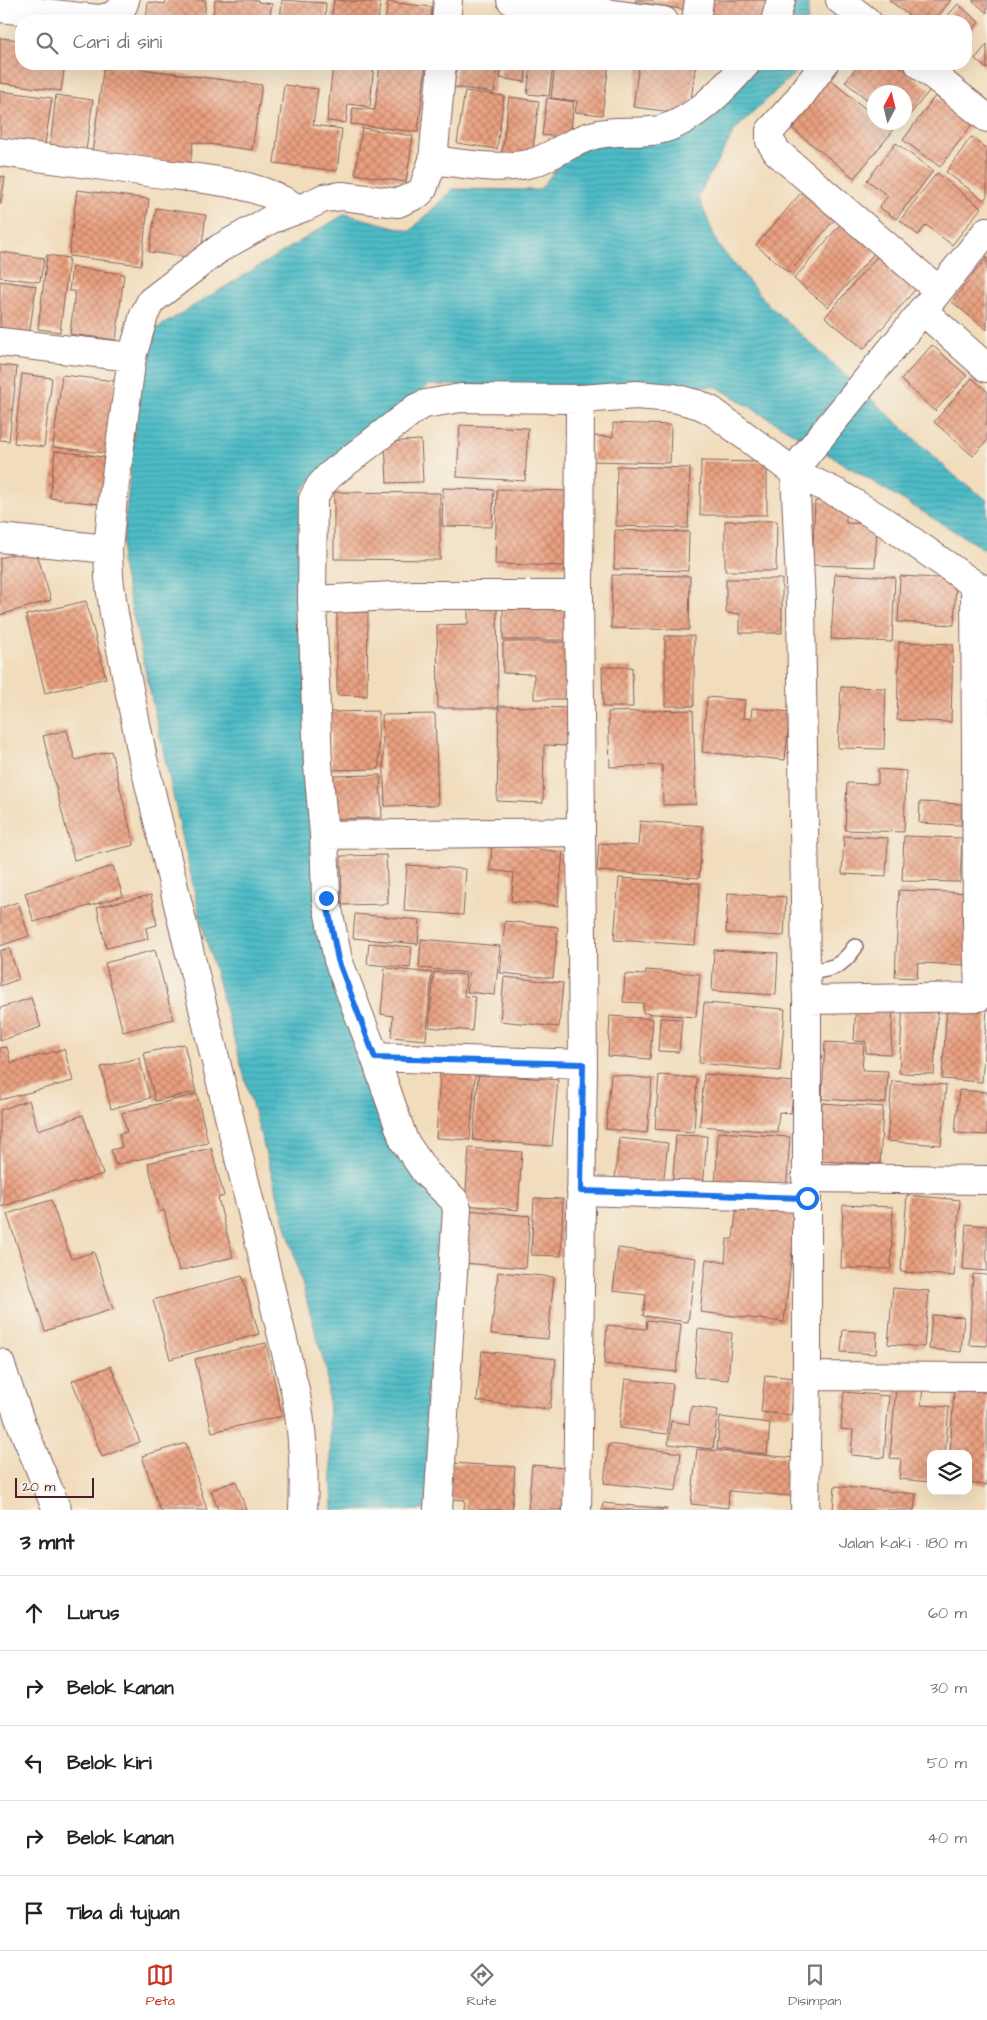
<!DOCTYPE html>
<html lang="id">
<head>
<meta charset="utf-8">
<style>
  :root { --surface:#fff; --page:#f6f6f6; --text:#222; --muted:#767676; --line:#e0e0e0; --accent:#c8321e }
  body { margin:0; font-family:"Architects Daughter",sans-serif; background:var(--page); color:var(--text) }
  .controls { position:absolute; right:15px; bottom:15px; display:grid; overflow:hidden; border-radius:10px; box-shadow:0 5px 20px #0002 }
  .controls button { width:45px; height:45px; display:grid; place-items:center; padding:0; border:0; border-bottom:1px solid var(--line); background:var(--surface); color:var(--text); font:25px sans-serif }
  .compass { position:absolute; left:867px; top:85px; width:45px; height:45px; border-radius:50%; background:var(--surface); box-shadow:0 5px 20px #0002; rotate:7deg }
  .scale { position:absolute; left:15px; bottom:12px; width:79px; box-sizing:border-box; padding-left:5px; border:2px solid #4a1f2b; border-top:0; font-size:14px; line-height:18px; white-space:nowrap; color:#4a1f2b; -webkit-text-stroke:4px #f7f3e8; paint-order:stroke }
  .stop { position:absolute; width:15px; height:15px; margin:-11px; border:4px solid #1a73e8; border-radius:50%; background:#fff }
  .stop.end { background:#1a73e8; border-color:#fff; box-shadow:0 1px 5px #0008 }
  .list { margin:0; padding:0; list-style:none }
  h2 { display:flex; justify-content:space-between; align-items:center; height:65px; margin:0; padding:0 20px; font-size:21px }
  h2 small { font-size:16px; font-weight:400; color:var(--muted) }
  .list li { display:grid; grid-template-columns:32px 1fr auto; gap:15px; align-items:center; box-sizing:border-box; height:75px; padding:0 20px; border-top:1px solid var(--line) }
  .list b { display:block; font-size:19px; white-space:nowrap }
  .list em { font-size:16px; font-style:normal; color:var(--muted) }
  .icon { flex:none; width:28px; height:28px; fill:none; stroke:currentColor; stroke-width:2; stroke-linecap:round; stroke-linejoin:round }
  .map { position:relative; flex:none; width:987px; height:1510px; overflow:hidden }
  .search { position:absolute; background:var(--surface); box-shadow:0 5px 20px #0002; left:15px; right:15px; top:15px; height:55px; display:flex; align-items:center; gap:12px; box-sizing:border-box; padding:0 18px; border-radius:20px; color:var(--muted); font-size:19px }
  .sheet { height:440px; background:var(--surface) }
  nav { display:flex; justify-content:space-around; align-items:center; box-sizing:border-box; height:70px; border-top:1px solid var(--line); background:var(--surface); font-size:14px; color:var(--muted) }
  nav a { display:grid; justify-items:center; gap:2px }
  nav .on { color:var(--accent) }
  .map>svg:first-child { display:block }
  .water { fill:url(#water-rules); stroke:#4c6e79 }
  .building { fill:url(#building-cross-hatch) }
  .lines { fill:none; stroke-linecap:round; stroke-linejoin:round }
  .service-casing { stroke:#84615d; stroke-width:18 }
  .minor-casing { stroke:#84615d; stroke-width:30 }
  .service { stroke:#fff; stroke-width:15 }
  .minor { stroke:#fff; stroke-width:28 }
  .route { stroke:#1a73e8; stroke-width:6 }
</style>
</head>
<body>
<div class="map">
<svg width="987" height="1510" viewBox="0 0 987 1510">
  <defs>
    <pattern id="water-rules" width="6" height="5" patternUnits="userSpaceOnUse" patternTransform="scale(1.25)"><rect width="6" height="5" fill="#4ebcc7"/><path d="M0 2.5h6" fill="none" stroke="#4398a2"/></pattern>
    <pattern id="building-cross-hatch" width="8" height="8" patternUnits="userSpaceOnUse" patternTransform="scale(1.25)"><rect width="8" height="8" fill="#eaa080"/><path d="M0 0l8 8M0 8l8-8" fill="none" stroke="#c08269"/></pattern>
  </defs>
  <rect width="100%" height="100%" fill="#f7f3e8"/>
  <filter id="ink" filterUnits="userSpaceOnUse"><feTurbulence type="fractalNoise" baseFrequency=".02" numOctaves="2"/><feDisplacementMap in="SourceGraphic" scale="10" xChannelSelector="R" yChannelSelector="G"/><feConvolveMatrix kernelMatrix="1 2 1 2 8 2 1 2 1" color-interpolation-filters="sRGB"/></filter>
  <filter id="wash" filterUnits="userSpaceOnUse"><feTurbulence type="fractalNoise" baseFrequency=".0096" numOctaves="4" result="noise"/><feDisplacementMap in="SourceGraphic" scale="20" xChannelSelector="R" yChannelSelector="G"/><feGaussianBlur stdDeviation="1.12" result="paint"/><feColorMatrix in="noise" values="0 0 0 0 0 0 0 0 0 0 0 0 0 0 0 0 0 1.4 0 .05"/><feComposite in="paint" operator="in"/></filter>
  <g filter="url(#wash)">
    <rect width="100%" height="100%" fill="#f1dcbb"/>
    <path class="water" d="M787,0H808V21H784Z
      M754,64H804L735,130L698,196L718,245L770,306L955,476L987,500V551L717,387L429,385L348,442L302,491L318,917L406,1155L454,1206L426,1510H333L327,1373L201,921L121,561L144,336L345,214L410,231L453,189L539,190L578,143L684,137Z"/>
    <g id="blocks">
      <path class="building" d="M166,0H206L204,21H146L148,2L165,4Z
        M215,0H258V2L272,4L269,21H212Z
        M282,0L326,3L325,21H280Z
        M334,0L380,3L378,21H331Z
        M636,0H690L688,10L635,2Z
        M707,0H768L765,21H732L704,17Z
        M889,0H951L934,21H916Z
        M972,0H987V13Z
        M388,2L432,7L431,21H385Z
        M958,4L979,22L966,37V21H943Z
        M0,38L21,40V64H65L61,91L0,83Z
        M987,44V69L975,59Z
        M104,64L262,85L252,150L193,142L190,166L92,153Z
        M333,64H374L370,107L348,104L346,123L327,121Z
        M380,64H426L418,132L351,124L353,108L375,110Z
        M457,64H498L494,93L454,87Z
        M502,64H527L525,82L500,78Z
        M531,64H553L549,96L527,94Z
        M555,64H609L602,115L575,112L577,101L551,98Z
        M639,64H696L689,114L633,107Z
        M859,64H897L930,90L904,122V92H874V105L845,82Z
        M828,78L874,116V122H883L893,131L854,178L789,126Z
        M284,85L318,89L313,125L342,129L337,171L274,163Z
        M0,91L52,98L45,144L0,138Z
        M465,91L504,96L497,149L457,143Z
        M56,95L93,100L86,151L50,146Z
        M935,96L973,123L940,167L903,140Z
        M509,97L539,101L532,157L502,153Z
        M547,98L574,102L570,138L542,135Z
        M362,128L413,136L406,182L355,174Z
        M971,137L987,149V196L984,200L946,172Z
        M896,143L933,171L896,219L879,207L888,196L867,180Z
        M937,173L981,208L952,245L926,225L918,235L900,220Z
        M0,176L5,177L1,204H0Z
        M807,186L840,213L789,273L756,245Z
        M77,190L149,199L141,265L69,256Z
        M156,208L206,215L200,259L149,252Z
        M843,221L877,250L828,307L794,279Z
        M0,252L44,258L40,282L0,277Z
        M881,252L919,285L864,349L825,317Z
        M47,255L69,258L60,332L38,329Z
        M987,257V330L952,302Z
        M72,267L124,274L116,340L70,334L75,291H69Z
        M0,281L36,286L29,337L0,333Z
        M932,345L967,376L935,411L901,380Z
        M0,365L17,367L9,441L0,440Z
        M22,374L52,378L44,447L14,443Z
        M62,375L115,381L106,453L53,447Z
        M972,378L987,391V441L973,456L934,422Z
        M613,423L671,425L670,463L593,461L594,436L613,437Z
        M460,425L528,428L525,481L457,477Z
        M421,440L423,482L387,483L385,442Z
        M55,451L112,458L106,505L50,498Z
        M701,461L767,462V515H700Z
        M617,466L690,468L688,528L616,526Z
        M443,488L494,490L492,527L442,526Z
        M497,489L568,491L566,566L495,564Z
        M334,492L440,493V560L334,559Z
        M815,501H846V523L877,524L875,567L812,565Z
        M725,521H777L776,571H725Z
        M615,530L689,532L688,571L614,569Z
        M35,547L51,600L0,615V558Z
        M835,574L895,577L892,642L831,639Z
        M612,575L690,576L689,630L611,628Z
        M900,576L956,579L954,625L898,622Z
        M726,579H782V633H740V614L726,613Z
        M503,598H570V640H503Z
        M86,601L106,678L45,693L26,615Z
        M468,603H497L498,708H438L437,625L468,624Z
        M337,611L368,612L367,696L337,695Z
        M665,636H694V706H665Z
        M503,642H569L570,699H534V674L503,673Z
        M899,642L953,644L951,722L897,720Z
        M602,667H632L633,707H603Z
        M841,687L886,688L884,749L838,748Z
        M707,697L745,700L743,718L751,719L752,708L790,712L785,760L702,752Z
        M499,706L568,708L567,746L544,745L543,803L497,801Z
        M693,710L696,804L663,805L662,765L610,767L608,712Z
        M378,711L379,769L332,770L330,712Z
        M435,714L438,805L385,806L382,715Z
        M67,730L75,760L111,751L134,845L74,860L43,736Z
        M878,769L906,771L904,832L845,830L847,783L878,784Z
        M380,775L382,818L330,819L329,776Z
        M920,802L962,804L961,825L919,823Z
        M640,821L703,826L699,878L597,871L599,843L638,846Z
        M844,836L888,838L886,876L842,874Z
        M904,836L962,838L960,882L902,881Z
        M492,844L563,852L558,906L511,901L514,873L490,870Z
        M386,855L388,904L342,905L341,856Z
        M407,865L466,869L463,915L404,911Z
        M113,866L123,896L34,922L25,893Z
        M619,878L700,883L695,945L614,940Z
        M899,890L971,893L968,965L918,963L917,978L895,977Z
        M728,893L786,897L784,936L726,933Z
        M151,895L157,925L146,928L148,939L106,948L97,907Z
        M18,902L29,936L0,946V908Z
        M355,914L420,920L418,944L353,938Z
        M505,921L558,927L553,978L500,973Z
        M421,939L500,946L495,995L467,992L469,973L419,968Z
        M369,943L412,947L410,968L367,964Z
        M9,948L19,979L0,986V951Z
        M155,950L173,1019L123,1032L105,963Z
        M714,950L778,953L776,995L712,991Z
        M385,968L432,973L426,1040L391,1037L393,1016L381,1014Z
        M646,970L700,974L696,1017L643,1013V1003L623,1002L625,974L645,975Z
        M434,972L466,975L464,996L475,997L472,1031L429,1027Z
        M504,977L563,983L559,1027L500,1021Z
        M31,998L41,1027L0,1041V1008Z
        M856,1002L893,1004L891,1054L866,1053V1042L854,1041Z
        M704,1003L785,1009L780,1071L699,1063Z
        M903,1003L938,1006L934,1074L899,1073Z
        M947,1005L987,1008L982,1082L942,1079Z
        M610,1016L653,1019L650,1059L608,1056Z
        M660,1018L682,1019L679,1052L658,1051Z
        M825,1042L864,1044L862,1070L888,1071L886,1103L822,1099Z
        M184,1044L196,1092L155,1101L144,1053Z
        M7,1047L11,1063L64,1049L73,1081L0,1100V1048Z
        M139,1058L150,1098L111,1109L101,1067Z
        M479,1067L508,1069L507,1076L558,1080L552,1146L473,1140Z
        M440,1072L475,1075L470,1140L436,1138Z
        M611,1074L652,1079L647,1133L606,1129Z
        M704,1074L794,1082L791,1113L779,1112L777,1132L700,1126Z
        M659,1075L697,1078L694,1132L655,1129Z
        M892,1081L946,1085L941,1145L887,1141Z
        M959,1090L987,1092V1135L955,1133Z
        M197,1094L208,1143L115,1165L111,1150L122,1147L119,1134L127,1132L122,1113Z
        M29,1100L38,1130L83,1115L103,1174L0,1207V1110Z
        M822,1103L883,1107L880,1164L819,1161Z
        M718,1132L790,1137L786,1194L715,1189Z
        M676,1135L707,1136L703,1189L672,1187Z
        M619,1138L668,1143L663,1185L615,1180Z
        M211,1148L224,1196L218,1198L233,1257L179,1271L164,1210L160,1212L148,1163Z
        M469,1148L522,1152L518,1210L465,1205Z
        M907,1195L960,1200L954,1276L901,1272Z
        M534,1198L563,1199L561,1256L531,1255Z
        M51,1200L71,1259L94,1252L113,1309L45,1331L7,1214Z
        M737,1203L797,1209L784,1322L700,1312L706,1259L725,1262L727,1239H733Z
        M843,1205L893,1207L891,1269L841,1268Z
        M467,1210L530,1216L526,1268L463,1263Z
        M966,1224L987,1226V1271L963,1269Z
        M618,1248L696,1258L688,1322L643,1316L646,1295L613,1291Z
        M498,1272L554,1277L548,1339L491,1334Z
        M973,1274L987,1275V1346L969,1345Z
        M242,1276L259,1334L170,1359L153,1300Z
        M893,1288L929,1291L924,1347L888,1344Z
        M932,1315L964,1317L961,1352L929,1349Z
        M647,1320L681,1324L676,1372L604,1364L607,1325L646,1329Z
        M698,1329L732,1333L728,1380L694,1377Z
        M843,1330L877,1332L876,1354L841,1352Z
        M266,1343L282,1416L212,1432L195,1359Z
        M482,1351L556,1359L550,1409L477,1401Z
        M111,1366L140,1442L102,1457L72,1381Z
        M765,1375L795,1378L791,1415L761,1412Z
        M625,1379L673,1384L667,1434L619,1428Z
        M896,1386L923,1388L921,1405L949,1407L945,1454H931V1482L899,1479L901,1459L890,1458Z
        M954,1390L987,1392V1485L968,1483V1454H950Z
        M844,1392L889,1396L884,1458L851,1455L853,1430L841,1429Z
        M691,1406L718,1410L713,1449L668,1444L671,1421L689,1424Z
        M720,1417L770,1423L767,1454L717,1449Z
        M186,1443L207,1510H160L142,1456Z
        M609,1444L681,1453L676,1491L604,1483Z
        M697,1449L795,1458L792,1496L729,1491L728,1508L691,1504Z
        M452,1463L515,1467L512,1510H464L465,1500L449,1499Z
        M532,1465L566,1468L562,1510H528Z
        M236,1481L246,1510H218L211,1490Z
        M835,1486L916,1494L914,1510H833Z
        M603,1503L667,1509V1510H602Z"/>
    </g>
  </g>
  <g filter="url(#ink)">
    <use href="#blocks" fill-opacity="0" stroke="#84615d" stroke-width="1"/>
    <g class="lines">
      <g class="service-casing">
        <path id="service" d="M806,972C831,969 840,969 855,947"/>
      </g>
      <g class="minor-casing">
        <path id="minor" d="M511,0L664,21
          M840,0L867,21
          M0,8L98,19C111,17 122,14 125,0
          M446,21L448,0
          M696,21L699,0
          M775,21L781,0
          M824,64L796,102L770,131V141L777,152L938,290
          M919,64L987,118
          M0,152C49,159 98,165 148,172C198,179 255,180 298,209
          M433,160C465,164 500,171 532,163C552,157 570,142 591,136C610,130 631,133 651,131C688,128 723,90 746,64
          M922,310L987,368
          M0,342L132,357
          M0,538L108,549
          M312,600L414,595H579
          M324,835L581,832
          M807,1000L979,997L977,921L975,585
          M375,1057L583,1064
          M806,1178L987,1180
          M581,1191L807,1198
          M0,1363L20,1421L57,1510
          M807,1376L987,1377
          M303,1510C305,1469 303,1430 295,1390L143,759L114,614L109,578L108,549L113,498L132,357L144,315L151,301L220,248L270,220L305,207L324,198L342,196L398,203L418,194L423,189L433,160L442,64
          M438,1510L457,1209L454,1200L426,1173L404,1141L375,1057L338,960L326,899L324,835L318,765L312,600L313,499L320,486L330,475L416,408L425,404L461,398L580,399L636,395L674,398L700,405L712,411L795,473L839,494L882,520L975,585L987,591
          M577,1510L583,1064L579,595L580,399
          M805,1510L807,1376V1000L806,972L801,604L795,473L801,461L987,231"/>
      </g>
      <use href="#service" class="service"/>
      <use href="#minor" class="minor"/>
    </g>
  </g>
  <g class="lines" filter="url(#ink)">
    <path class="route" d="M326,898L338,960L375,1058L583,1064L581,1191L807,1198"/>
  </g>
</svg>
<div class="controls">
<button><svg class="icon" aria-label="layers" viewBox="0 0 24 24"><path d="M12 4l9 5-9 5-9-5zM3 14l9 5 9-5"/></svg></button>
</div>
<svg class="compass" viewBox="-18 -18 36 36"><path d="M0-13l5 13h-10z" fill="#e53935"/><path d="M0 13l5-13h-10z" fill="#767676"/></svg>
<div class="scale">20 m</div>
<div class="stop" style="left:807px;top:1198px"></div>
<div class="stop end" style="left:326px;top:898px"></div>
<div class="search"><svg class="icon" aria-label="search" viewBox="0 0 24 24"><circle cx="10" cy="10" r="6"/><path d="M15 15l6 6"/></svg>Cari di sini</div>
</div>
<section class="sheet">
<h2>3 mnt<small>Jalan kaki · 180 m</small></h2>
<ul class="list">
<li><svg class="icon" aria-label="ahead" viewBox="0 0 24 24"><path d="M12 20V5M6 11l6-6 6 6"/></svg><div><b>Lurus</b></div><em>60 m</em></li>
<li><svg class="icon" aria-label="right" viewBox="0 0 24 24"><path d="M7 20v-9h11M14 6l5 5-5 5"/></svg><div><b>Belok kanan</b></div><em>30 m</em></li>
<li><svg class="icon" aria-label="left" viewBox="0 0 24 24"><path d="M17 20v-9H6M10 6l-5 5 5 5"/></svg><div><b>Belok kiri</b></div><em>50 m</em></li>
<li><svg class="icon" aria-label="right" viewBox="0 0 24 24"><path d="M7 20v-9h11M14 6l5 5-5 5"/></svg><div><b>Belok kanan</b></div><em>40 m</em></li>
<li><svg class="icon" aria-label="arrive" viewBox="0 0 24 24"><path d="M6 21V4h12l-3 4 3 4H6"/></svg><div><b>Tiba di tujuan</b></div></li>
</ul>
</section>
<nav>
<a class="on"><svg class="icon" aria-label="map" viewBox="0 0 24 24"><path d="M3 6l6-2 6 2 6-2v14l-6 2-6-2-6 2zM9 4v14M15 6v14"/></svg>Peta</a>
<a><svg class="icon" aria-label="directions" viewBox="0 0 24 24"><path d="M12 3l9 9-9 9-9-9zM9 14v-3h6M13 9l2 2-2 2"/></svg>Rute</a>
<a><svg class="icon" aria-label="saved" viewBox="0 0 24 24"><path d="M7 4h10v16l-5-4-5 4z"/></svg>Disimpan</a>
</nav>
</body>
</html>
